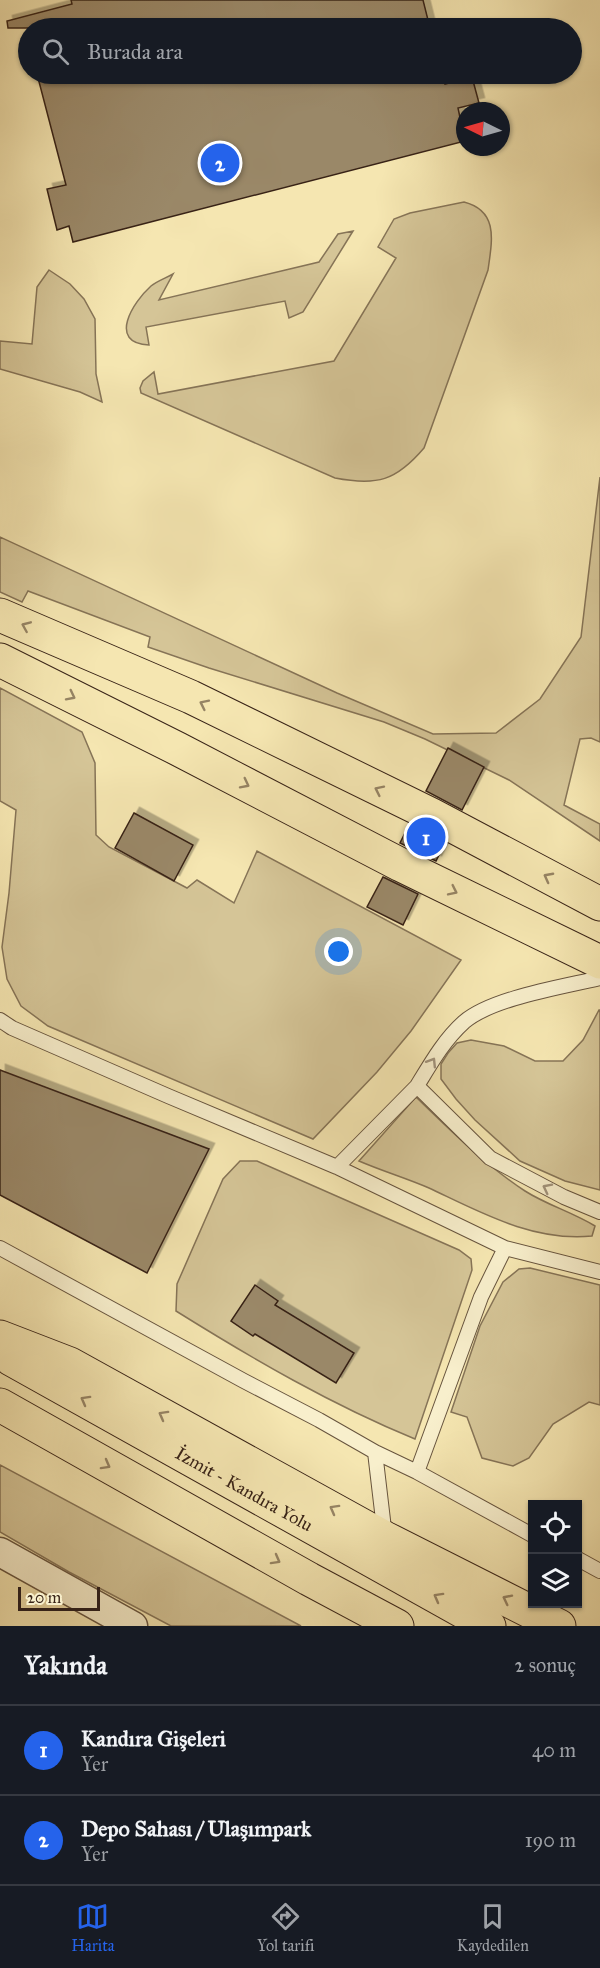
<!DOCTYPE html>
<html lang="tr">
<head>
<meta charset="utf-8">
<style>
  :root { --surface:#171b24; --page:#20242c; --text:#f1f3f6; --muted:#9ea1a6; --line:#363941; --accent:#2563eb }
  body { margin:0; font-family:"IM FELL Great Primer",serif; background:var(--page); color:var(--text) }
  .controls { position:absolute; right:18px; bottom:18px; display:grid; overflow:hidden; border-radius:0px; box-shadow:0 2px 4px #0004 }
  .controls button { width:54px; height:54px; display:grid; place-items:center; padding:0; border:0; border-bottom:2px solid var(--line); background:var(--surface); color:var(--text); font:30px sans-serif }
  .compass { position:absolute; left:456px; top:102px; width:54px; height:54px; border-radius:50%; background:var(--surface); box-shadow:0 2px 4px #0004; rotate:275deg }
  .scale { position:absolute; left:18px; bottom:15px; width:82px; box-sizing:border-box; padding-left:6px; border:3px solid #382317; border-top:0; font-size:16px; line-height:21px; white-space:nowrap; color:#382317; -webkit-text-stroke:4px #f8efcc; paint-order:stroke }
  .you { position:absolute; left:339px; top:952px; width:21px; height:21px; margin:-15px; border:4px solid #fff; border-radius:50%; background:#1a73e8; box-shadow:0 0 0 9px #1a73e833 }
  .badge { display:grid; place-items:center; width:39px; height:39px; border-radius:50%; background:var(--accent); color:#fff; font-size:20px; font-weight:700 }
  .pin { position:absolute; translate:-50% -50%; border:3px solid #fff; box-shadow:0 2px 6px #0006 }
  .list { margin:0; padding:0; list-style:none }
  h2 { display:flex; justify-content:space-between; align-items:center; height:78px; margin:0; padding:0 24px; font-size:26px }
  h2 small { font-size:20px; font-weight:400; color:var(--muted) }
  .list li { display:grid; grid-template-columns:39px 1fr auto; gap:18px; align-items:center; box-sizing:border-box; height:90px; padding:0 24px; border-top:2px solid var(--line) }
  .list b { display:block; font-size:22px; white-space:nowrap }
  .list p { margin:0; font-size:20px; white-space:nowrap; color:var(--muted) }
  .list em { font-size:20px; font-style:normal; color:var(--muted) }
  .icon { flex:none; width:33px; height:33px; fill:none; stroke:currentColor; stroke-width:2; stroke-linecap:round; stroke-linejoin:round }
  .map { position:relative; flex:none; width:600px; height:1626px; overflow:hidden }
  .search { position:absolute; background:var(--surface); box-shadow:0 2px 4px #0004; left:18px; right:18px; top:18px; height:66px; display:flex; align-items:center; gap:15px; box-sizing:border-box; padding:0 21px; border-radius:33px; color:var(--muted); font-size:22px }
  .sheet { height:258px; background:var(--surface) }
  nav { display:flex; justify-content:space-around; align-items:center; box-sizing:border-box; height:84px; border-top:2px solid var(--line); background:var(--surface); font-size:16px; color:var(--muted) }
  nav a { display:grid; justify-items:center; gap:3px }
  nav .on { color:var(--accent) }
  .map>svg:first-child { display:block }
  .green { fill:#d5c597; stroke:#867457; stroke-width:1.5 }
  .building { fill:#9a8867; stroke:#382317; stroke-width:1.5; filter:url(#shadow) }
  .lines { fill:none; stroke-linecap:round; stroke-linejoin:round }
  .lane-casing { stroke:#67543e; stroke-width:16 }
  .street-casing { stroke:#67543e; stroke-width:31 }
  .highway-casing { stroke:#382317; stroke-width:35 }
  .lane { stroke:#f8efcc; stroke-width:14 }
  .street { stroke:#f8efcc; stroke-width:28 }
  .highway { stroke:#f5e6b1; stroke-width:33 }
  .oneway { stroke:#968464 }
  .oneway2 { stroke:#a2937b }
  .labels { text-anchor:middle; stroke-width:6; stroke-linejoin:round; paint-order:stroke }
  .street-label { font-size:18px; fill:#382317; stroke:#f8efcc }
</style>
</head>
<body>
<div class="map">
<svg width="600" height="1626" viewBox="0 0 600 1626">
  <defs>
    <filter id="shadow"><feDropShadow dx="5.5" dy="-5.5" stdDeviation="0" flood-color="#0004"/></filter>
  </defs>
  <rect width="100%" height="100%" fill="#f5e6b1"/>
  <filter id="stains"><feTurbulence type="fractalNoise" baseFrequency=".00333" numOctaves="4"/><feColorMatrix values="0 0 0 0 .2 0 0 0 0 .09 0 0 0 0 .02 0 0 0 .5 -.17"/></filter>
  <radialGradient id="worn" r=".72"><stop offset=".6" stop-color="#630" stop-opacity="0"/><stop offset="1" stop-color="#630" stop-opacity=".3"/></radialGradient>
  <path class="green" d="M464,202C499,211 492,241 488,270L424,448C396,481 377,486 335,478L141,393L140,388L143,381L154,372L158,394L334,361L396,258L378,247L394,219L410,213Z
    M353,231L303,312L289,318L285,301L146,327L149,345C107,343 133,302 151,286C157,281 166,278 173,274L159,300L319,262L338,234Z
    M49,270L70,284L84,299L95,319L96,374L102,402L80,392L0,369V341L32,344L37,287Z
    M600,477V742L591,738L580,739L564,805L600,824V841L509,780L425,739L384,722L209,668L148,647L150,637L28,591L22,602L0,592V537L337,693L433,734L496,733L540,699L581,637Z
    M0,688L82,732L95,763L96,835L109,847L187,888L197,880L234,903L257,851L461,960L411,1031L377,1072L313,1139L48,1026L21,1006L7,979L2,947L9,893L16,810L0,801Z
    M599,1010H600V1190L565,1181L520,1161L475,1120L456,1099L441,1079V1064L448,1053L457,1043L471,1040L504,1046L535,1061H563L583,1040Z
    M416,1097C450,1130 484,1164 525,1191C547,1205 572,1212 595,1226L592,1236C533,1242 480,1212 429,1188C406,1178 382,1171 359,1161Z
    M240,1161H257L459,1250L471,1259L472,1270L415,1439C332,1405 253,1359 176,1311L177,1284L223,1179Z
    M530,1268L600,1285V1405L589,1402L553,1424L529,1458L513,1466L482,1458L467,1417L451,1412L480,1326L503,1282L519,1269Z
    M0,1465L301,1626H171L69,1572L0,1532Z"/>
  <path class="building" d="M71,0H423L430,28H8L7,21L72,4Z
    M37,74H442L445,84L472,77L479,103L458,108L465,141L73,242L69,226L57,230L47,189L66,185Z
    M448,748L484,767L462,810L426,791Z
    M134,813L193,845L174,881L115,848Z
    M409,825L445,843L436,861L400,843Z
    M383,877L418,894L403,925L367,907Z
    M0,1070L209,1149L147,1273L0,1195Z
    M255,1285L278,1301L275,1305L354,1353L336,1383L255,1334L253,1336L231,1321Z"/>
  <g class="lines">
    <g class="lane-casing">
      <path id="lane" d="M600,978C562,987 492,998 464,1022C444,1040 431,1063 417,1086L490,1158L564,1197L600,1212
        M0,1020L12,1028L168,1096L337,1167L505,1248
        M337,1167L417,1086
        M0,1248L244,1381L319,1420L375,1452L417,1472L532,1535
        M375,1452L385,1537
        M417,1472L481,1297L505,1248L600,1272
        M578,1559L600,1571"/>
    </g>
    <g class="street-casing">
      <path id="street" d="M0,1552L133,1626"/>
    </g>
    <g class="highway-casing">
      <g id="highway">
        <path d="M0,615L191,697L432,815L600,904"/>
        <path d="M0,660L178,749L401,865L600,962"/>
        <path d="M0,1337L70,1364L385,1538L559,1626"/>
        <path id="s1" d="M11,1359L489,1626"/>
        <path d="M0,1405L309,1579L397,1626"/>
      </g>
    </g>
    <use href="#lane" class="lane"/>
    <use href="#street" class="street"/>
    <use href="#highway" class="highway"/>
  </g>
  <defs><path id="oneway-chevron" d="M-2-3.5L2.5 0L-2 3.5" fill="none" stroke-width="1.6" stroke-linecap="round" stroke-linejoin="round" transform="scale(1.5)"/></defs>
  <g class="oneway">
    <use href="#oneway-chevron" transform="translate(26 626) rotate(-157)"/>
    <use href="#oneway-chevron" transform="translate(71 696) rotate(27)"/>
    <use href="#oneway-chevron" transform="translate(204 704) rotate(-154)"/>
    <use href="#oneway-chevron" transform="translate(245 784) rotate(27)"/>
    <use href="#oneway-chevron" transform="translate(379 790) rotate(-154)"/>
    <use href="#oneway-chevron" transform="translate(548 877) rotate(-152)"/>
    <use href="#oneway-chevron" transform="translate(453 891) rotate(26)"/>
    <use href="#oneway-chevron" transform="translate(85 1400) rotate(-151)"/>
    <use href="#oneway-chevron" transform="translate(163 1415) rotate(-151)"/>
    <use href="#oneway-chevron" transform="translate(106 1465) rotate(29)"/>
    <use href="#oneway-chevron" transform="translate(334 1509) rotate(-151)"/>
    <use href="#oneway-chevron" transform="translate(276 1560) rotate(29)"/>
    <use href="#oneway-chevron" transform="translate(438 1597) rotate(-151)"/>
    <use href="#oneway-chevron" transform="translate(507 1599) rotate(-153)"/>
  </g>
  <g class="oneway2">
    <use href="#oneway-chevron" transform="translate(432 1062) rotate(-58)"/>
    <use href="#oneway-chevron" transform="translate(547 1188) rotate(-153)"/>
  </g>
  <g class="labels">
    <g class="street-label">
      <text dy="6" stroke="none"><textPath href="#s1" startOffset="267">İzmit - Kandıra Yolu</textPath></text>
    </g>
  </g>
  <rect width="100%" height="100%" filter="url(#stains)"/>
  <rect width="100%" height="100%" fill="url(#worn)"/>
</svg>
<div class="controls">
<button><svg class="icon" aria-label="locate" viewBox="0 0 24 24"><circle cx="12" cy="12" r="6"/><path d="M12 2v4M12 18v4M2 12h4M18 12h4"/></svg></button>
<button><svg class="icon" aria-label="layers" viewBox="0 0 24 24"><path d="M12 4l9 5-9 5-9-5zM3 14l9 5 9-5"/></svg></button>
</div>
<svg class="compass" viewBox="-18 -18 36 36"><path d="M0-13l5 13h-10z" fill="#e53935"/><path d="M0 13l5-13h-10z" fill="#9ea1a6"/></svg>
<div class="scale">20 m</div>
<div class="you"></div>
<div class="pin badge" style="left:426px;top:837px">1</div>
<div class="pin badge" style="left:220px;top:163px">2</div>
<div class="search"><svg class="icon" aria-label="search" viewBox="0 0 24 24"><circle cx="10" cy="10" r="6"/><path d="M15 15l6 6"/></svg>Burada ara</div>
</div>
<section class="sheet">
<h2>Yakında<small>2 sonuç</small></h2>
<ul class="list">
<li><span class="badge">1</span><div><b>Kandıra Gişeleri</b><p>Yer</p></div><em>40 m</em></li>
<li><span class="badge">2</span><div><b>Depo Sahası / Ulaşımpark</b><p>Yer</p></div><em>190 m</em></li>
</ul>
</section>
<nav>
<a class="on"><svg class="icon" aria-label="map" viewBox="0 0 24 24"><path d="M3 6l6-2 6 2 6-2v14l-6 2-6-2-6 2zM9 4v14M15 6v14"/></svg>Harita</a>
<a><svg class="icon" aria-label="directions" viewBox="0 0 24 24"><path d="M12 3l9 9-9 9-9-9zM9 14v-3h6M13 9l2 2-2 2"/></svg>Yol tarifi</a>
<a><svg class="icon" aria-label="saved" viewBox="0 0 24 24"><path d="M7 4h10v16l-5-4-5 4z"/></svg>Kaydedilen</a>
</nav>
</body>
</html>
